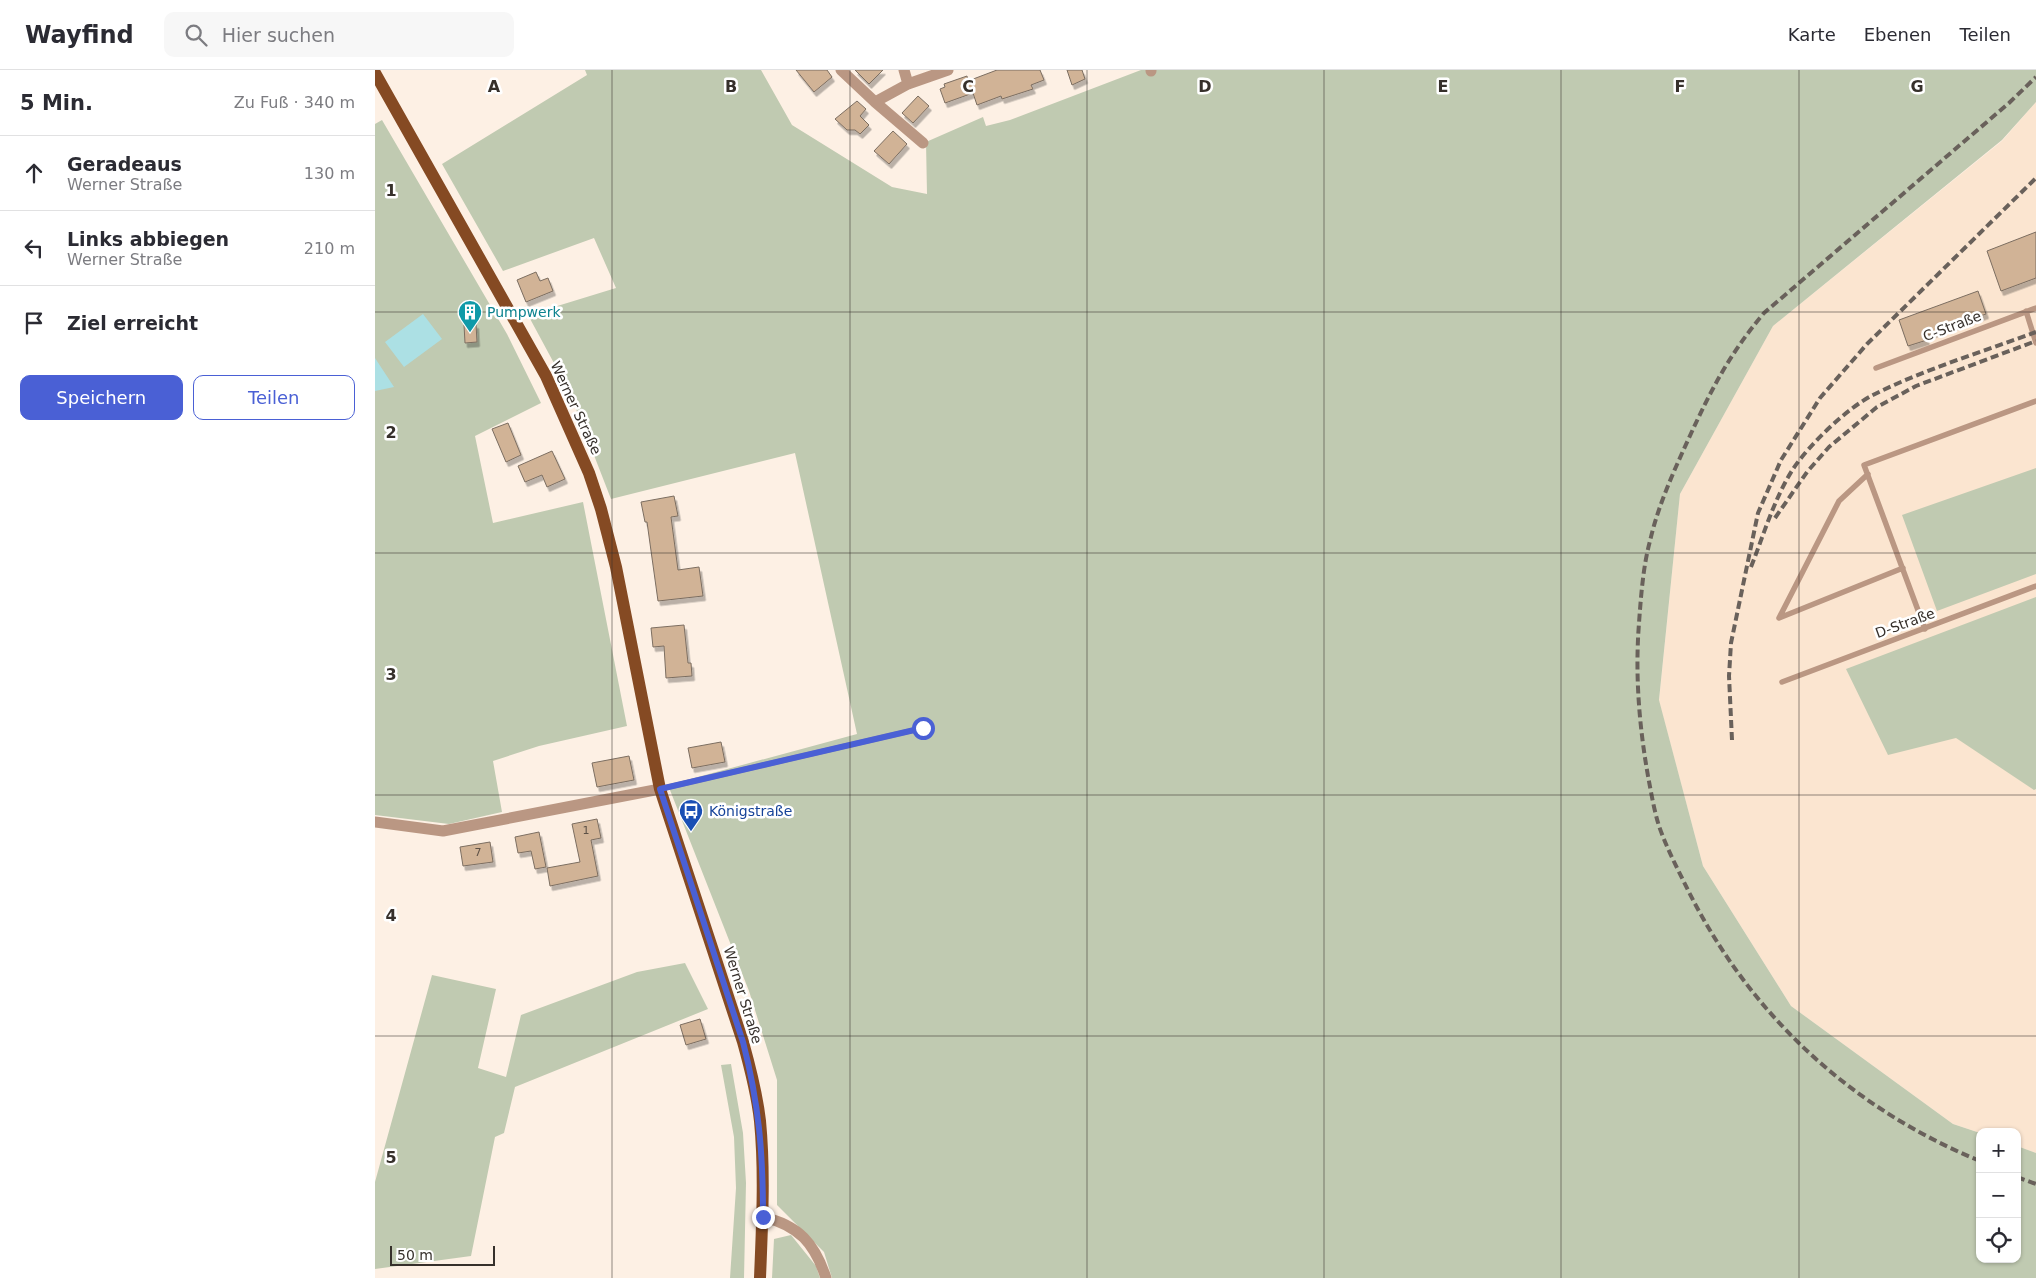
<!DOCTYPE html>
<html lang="de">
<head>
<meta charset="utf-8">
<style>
  :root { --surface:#fff; --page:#f7f7f7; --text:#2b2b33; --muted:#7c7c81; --line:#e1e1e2; --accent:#4a60d5 }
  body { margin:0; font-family:"DejaVu Sans",sans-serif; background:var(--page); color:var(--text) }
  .controls { position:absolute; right:15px; bottom:15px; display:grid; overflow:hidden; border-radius:10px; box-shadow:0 1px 4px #0004 }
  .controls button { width:45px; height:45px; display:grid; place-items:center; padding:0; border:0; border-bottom:1px solid var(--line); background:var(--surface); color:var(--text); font:25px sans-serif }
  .scale { position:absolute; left:15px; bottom:12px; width:105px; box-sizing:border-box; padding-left:5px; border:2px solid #36302b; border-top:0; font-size:14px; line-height:18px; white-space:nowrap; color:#36302b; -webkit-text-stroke:4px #fff; paint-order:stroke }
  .stop { position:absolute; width:15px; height:15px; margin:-11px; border:4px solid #4a60d5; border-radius:50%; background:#fff }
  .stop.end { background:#4a60d5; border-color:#fff; box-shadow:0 1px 5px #0008 }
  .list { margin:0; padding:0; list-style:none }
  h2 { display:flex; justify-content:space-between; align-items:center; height:65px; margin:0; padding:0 20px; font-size:21px }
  h2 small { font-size:16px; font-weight:400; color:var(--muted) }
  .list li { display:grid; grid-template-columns:32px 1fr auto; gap:15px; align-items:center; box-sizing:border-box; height:75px; padding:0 20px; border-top:1px solid var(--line) }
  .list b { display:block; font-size:19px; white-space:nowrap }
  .list p { margin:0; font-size:16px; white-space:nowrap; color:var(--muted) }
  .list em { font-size:16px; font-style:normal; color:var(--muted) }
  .actions { display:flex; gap:10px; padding:15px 20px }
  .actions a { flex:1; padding:11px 0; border:1px solid var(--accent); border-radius:10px; text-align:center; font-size:18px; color:var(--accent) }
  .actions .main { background:var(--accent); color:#fff }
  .icon { flex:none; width:28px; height:28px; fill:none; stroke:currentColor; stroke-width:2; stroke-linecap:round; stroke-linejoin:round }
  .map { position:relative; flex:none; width:1661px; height:1208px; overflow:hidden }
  header { display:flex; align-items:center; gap:30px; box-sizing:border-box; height:70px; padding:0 25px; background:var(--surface); border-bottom:1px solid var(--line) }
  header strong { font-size:24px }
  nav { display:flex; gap:28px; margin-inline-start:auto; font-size:18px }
  .search { width:350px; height:45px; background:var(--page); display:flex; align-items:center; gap:12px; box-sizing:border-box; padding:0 18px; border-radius:10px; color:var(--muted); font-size:19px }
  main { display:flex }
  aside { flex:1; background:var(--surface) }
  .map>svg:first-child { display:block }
  .built { fill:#fbe5d0 }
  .green { fill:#c0cab1 }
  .water { fill:#ace0e4 }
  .building { fill:#d1b396; stroke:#7c6e61; filter:url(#shadow) }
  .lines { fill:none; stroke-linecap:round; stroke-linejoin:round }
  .service { stroke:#ba9783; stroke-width:5.5 }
  .minor { stroke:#ba9783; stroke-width:11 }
  .primary { stroke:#854a23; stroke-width:12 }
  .rail { stroke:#69615b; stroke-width:4; stroke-dasharray:8 4; stroke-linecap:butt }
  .route { stroke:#4a60d5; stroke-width:6 }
  .grid { fill:none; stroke:#36302b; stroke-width:1; stroke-opacity:0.55 }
  .labels { text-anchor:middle; stroke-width:5; stroke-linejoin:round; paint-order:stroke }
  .number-label { font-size:11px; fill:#5d5146 }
  .culture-label { font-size:14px; fill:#0d838f; stroke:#fff; text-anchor:start }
  .street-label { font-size:14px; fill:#36302b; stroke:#fff }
  .transit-label { font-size:14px; fill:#164399; stroke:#fff; text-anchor:start }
  .grid-label { font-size:16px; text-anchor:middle; font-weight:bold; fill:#36302b; stroke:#fff; stroke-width:5; stroke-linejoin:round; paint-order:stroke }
</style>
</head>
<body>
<header>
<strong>Wayfind</strong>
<div class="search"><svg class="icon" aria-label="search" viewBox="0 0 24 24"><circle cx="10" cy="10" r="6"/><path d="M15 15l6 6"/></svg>Hier suchen</div>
<nav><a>Karte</a><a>Ebenen</a><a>Teilen</a></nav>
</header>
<main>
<aside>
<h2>5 Min.<small>Zu Fuß · 340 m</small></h2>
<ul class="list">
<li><svg class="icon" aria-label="ahead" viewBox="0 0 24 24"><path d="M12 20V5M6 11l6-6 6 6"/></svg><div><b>Geradeaus</b><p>Werner Straße</p></div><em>130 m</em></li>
<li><svg class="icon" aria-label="left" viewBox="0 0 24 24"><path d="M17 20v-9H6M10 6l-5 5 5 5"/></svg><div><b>Links abbiegen</b><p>Werner Straße</p></div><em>210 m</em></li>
<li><svg class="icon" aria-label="arrive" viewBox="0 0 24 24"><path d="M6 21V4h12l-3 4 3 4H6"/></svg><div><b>Ziel erreicht</b></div></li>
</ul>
<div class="actions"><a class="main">Speichern</a><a>Teilen</a></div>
</aside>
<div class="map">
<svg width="1661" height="1208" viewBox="0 0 1661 1208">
  <defs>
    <filter id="shadow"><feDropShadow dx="2.5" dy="4.5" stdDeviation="0" flood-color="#0004"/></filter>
  </defs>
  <rect width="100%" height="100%" fill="#fdf0e4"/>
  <path class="built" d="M1661,32V1083L1642,1076V1062L1605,1063L1578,1054L1416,936L1328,796L1284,631L1305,424L1398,256L1627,71Z"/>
  <path class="green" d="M210,0H386L417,55L517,117L552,124L551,72L608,47L611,56L635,50L766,0H1661V32L1627,70L1398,256L1305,424L1284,630L1328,796L1416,936L1578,1054L1605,1063V1189H1642V1076L1661,1083V1208H457L449,1182L402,1135V1010L374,921L293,715L482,664L420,383L236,429L194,321L153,245L241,218L219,168L128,201L67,94L212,5Z
    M7,50L132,264L166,333L100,366L118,453L208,432L252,656L164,676L118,691L127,742L74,754L0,745V54Z
    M1661,398V504L1562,541L1527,445Z
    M1661,527V719L1659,720L1581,668L1513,685L1471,599Z
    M310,893L333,939L140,1017L129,1063L120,1067L96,1186L0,1199V1112L57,905L121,919L103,998L131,1007L146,945L262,902Z
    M356,994L368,1063L371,1113L369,1208H355L361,1118L359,1067L346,995Z
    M416,1165L441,1196L445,1208H397L399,1169Z"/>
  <path class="water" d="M48,244L67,269L29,297L10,272Z
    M0,288L19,317L0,321Z"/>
  <path class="building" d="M421,0H452L457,7L439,22Z
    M480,0H508L494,14Z
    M622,0H665L669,10L656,15L658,19L627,29L626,26L602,35L598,23L570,33L565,19L570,17L569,14L592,6L593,11Z
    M692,0H707L710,9L697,15Z
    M543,26L554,36L538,53L527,43Z
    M482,31L491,39L485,46L494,55L485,64L480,60H472L460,49Z
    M518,61L532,74L514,94L499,81Z
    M1661,162V208L1626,221L1612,181Z
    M161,202L165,211L173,208L178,221L151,232L142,210Z
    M1603,221L1611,244L1550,266L1552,270L1533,276L1524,250Z
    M101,254L102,272L90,273L89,255Z
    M133,353L146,385L131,392L117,359Z
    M177,381L190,409L172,417L167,405L150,412L143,396Z
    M299,426L303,446L296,447L303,500L324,497L328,526L283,531L272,452H270L266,432Z
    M309,555L313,593H316L317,606L291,608L289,576L278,577L276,558Z
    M346,672L350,692L317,698L313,678Z
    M254,686L259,710L222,717L217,693Z
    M222,749L226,768L216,770L223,806L175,816L172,798L205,792L197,754Z
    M164,762L171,797L160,799L156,781L143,783L140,767Z
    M115,772L118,792L88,796L85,777Z
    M325,949L331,969L311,975L305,955Z"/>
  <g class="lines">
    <path class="service" d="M1651,241L1661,273
      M1501,298L1661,238
      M1493,404L1464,431L1404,548L1528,498
      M1550,559L1489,395L1661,331
      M1407,612L1661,516
      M285,719L548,658"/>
    <path class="minor" d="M466,0L500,32L533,14L573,0
      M529,0L533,14
      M776,0V1
      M500,32L548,73
      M0,752L68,761L285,719
      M388,1147C424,1155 440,1174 451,1208"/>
    <path class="primary" d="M0,3L171,306L214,403L226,439L241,497L285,719L368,972C375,997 382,1024 385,1051C390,1103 387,1156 385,1208"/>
    <path class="rail" d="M1400,448L1432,402L1454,377L1502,337L1541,316L1661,271
      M1376,497C1389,464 1399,429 1418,399C1434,375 1472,338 1498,325C1550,299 1607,282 1661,262
      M1357,670L1354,606L1356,573L1383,443L1406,390L1445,328L1492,274L1661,108
      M1605,1091C1473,1037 1371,941 1309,812C1300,794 1291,776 1284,756C1279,740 1276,722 1273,706C1264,655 1260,604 1264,553C1266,526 1268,497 1275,471C1283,436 1298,403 1313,370C1336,320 1353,286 1389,243L1634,33L1661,7
      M1642,1107L1661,1114"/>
  </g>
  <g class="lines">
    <path class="route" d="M388,1147C388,1082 384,1034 368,972L285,719L548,658"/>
  </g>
  <path class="grid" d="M237,0V1208M475,0V1208M712,0V1208M949,0V1208M1186,0V1208M1424,0V1208M0,242H1661M0,483H1661M0,725H1661M0,966H1661"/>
  <defs>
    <g id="building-pin" transform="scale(1.25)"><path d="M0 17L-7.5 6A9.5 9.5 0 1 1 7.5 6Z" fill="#0f9aa8" stroke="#fff"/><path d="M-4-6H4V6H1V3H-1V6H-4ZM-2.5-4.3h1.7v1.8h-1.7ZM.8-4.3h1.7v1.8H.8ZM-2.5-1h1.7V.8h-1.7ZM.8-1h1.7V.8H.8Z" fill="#fff"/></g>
    <g id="bus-pin" transform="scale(1.25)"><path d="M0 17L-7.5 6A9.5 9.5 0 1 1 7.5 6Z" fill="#1a4fb4" stroke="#fff"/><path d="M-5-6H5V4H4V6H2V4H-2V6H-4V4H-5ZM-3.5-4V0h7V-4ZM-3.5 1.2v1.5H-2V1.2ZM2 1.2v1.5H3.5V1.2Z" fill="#fff"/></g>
  </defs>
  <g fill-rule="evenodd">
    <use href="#building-pin" x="95" y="242"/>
    <use href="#bus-pin" x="316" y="741"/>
  </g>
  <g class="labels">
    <g class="number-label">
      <text x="211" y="764">1</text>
      <text x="103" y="786">7</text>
    </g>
    <g class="culture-label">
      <text x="112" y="247">Pumpwerk</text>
    </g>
    <g class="street-label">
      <text transform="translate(1577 256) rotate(-21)" y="5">C-Straße</text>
      <text transform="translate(201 338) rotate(65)" y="5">Werner Straße</text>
      <text transform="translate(1530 553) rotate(-20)" y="5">D-Straße</text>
      <text transform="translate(368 925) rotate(73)" y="5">Werner Straße</text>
    </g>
    <g class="transit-label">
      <text x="334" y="746">Königstraße</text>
    </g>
  </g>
  <g class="grid-label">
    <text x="119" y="22">A</text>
    <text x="356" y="22">B</text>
    <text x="593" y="22">C</text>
    <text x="830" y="22">D</text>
    <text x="1068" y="22">E</text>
    <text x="1305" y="22">F</text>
    <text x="1542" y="22">G</text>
    <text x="16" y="126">1</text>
    <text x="16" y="368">2</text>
    <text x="16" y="610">3</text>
    <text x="16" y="851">4</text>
    <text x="16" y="1093">5</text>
  </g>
</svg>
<div class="controls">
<button>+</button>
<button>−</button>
<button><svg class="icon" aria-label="locate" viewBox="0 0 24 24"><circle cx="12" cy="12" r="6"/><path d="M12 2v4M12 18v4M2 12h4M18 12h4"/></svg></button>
</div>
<div class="scale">50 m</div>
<div class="stop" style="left:548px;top:658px"></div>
<div class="stop end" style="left:388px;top:1147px"></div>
</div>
</main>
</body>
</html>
